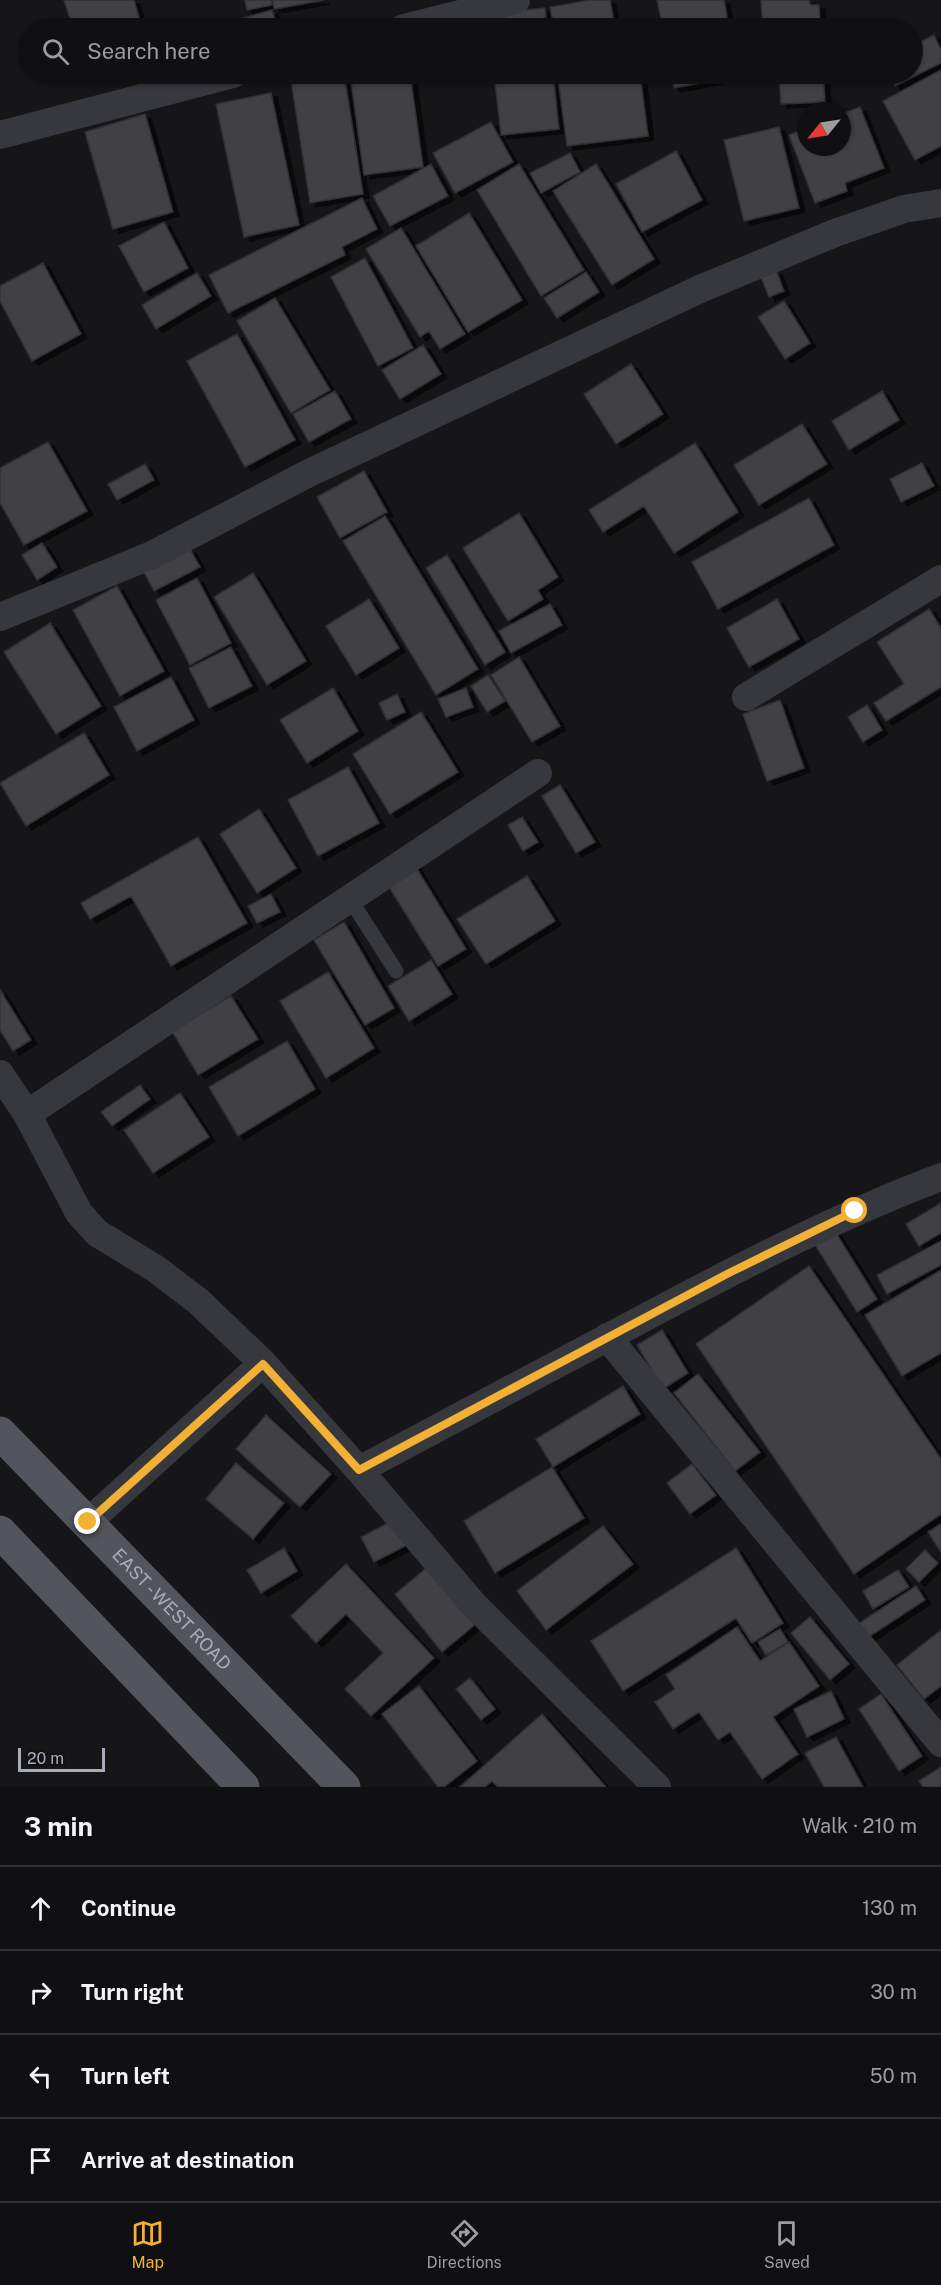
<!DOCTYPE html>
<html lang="en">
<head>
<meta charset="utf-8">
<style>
  :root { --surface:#101012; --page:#1e1e20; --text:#f1f3f6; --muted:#9c9d9f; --line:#303032; --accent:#f2b134 }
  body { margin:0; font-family:"Public Sans",sans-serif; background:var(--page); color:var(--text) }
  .compass { position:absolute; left:797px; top:102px; width:54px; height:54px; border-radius:50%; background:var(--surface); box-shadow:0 2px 4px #0004; rotate:240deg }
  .scale { position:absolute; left:18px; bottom:15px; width:87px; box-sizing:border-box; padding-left:6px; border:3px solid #a8adb8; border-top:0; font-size:16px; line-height:21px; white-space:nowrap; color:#a8adb8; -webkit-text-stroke:4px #111113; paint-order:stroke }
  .stop { position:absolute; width:18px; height:18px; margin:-14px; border:4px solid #f2b134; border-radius:50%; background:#fff }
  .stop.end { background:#f2b134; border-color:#fff; box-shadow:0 2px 6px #0008 }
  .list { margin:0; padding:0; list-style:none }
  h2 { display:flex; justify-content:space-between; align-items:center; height:78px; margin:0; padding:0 24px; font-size:26px }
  h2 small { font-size:20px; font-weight:400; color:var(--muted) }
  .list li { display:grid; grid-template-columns:39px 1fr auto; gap:18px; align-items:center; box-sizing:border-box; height:84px; padding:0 24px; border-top:2px solid var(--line) }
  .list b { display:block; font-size:22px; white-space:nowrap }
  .list em { font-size:20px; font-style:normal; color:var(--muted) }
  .icon { flex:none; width:33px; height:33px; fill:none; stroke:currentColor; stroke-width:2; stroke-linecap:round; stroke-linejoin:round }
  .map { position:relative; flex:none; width:941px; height:1787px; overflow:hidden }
  .search { position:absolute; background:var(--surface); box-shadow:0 2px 4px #0004; left:18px; right:18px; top:18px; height:66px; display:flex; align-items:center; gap:15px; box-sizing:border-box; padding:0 21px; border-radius:33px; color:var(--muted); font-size:22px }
  .sheet { height:414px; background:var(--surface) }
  nav { display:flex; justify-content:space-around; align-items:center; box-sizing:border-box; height:84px; border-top:2px solid var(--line); background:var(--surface); font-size:16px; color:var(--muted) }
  nav a { display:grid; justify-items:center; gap:3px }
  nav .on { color:var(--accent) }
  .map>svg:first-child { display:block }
  .building { fill:#404145; stroke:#303034; stroke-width:1.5; filter:url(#shadow) }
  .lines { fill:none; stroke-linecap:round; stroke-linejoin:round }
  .service { stroke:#37383d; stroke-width:15 }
  .minor { stroke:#37383d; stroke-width:28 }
  .primary { stroke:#53555c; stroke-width:33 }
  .route { stroke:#f2b134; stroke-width:8 }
  .labels { text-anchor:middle; stroke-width:4.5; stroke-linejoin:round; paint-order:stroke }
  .street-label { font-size:18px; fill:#a8adb8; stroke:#111113 }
</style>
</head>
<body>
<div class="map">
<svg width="941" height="1787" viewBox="0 0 941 1787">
  <defs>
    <filter id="shadow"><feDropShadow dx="6" dy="4" stdDeviation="0" flood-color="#0009"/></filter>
  </defs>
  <rect width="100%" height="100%" fill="#161618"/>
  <path class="building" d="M64,0H134L142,28H73Z
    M245,0H271L272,5L247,10Z
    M273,0H324L274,9Z
    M591,0H610L615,28H554L550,7Z
    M657,0H724L729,28H663Z
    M761,0H809L810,5H819L820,28H763Z
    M545,8L547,28H489L487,14Z
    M272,10L278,28H239L236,20Z
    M934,35L941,50V63L895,86L889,74H912V46Z
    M941,70V146L915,160L883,101Z
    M290,74H344L363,194L310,203Z
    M350,74H410L423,167L364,175Z
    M494,74H553L559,129L501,135Z
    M600,74H640L648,136L567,146L558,78Z
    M671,74H738L739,76L674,88Z
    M779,74H823L825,102L781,104Z
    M271,93L299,225L244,237L216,104Z
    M860,107L884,168L845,183L847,191L815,203L789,135L806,128V147H842V114Z
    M145,114L173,212L113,229L85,132Z
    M491,122L513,162L455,193L433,153Z
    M779,127L799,208L744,221L724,140Z
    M676,151L702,200L642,232L616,184Z
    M570,153L580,172L541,193L530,173Z
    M431,164L448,196L390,226L373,196Z
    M519,164L584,270L541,296L477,190Z
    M596,164L654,259L612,285L553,191Z
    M362,198L377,229L342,247L345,255L228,313L209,275Z
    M469,213L522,300L468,332L416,246Z
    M164,222L188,268L144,292L119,246Z
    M401,228L465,334L440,349L429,331L420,337L366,249Z
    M365,258L413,348L378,366L331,277Z
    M43,263L81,334L32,361L0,301V286Z
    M776,270L784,291L769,297L761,277Z
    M586,272L599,292L557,318L544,298Z
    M197,273L211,296L156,329L142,305Z
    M275,298L330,390L291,413L237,321Z
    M784,301L810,343L785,359L758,317Z
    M237,334L295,440L245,467L187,361Z
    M423,345L441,374L400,399L382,370Z
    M631,364L663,414L616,444L584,394Z
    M335,391L351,419L309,442L293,414Z
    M882,391L899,420L849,450L832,421Z
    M802,424L827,464L759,505L734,465Z
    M48,442L87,511L24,545L0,503V468Z
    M695,443L738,512L674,553L644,506L603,532L589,510Z
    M922,463L934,486L901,502L890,479Z
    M145,464L154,480L117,500L108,484Z
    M364,471L387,512L340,538L317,497Z
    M809,498L834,545L718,609L692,562Z
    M519,513L558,577L538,590L543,599L508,621L463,548Z
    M385,516L478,669L436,695L343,541Z
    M42,543L57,567L37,580L22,555Z
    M190,549L200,567L154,591L144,572Z
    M447,555L505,652L485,665L426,568Z
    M253,573L306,661L267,685L214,597Z
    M197,578L231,643L190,665L156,600Z
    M117,586L164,671L120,696L73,610Z
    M369,599L399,648L356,675L326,626Z
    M777,599L799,639L749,667L727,628Z
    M550,604L562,625L511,653L499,631Z
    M929,609L941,628V687L886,721L874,703L904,684L877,642Z
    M50,623L101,706L56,734L4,652Z
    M231,647L252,686L209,708L189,668Z
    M519,657L560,726L532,742L491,675Z
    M488,675L505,701L487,712L471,686Z
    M171,677L194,720L137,751L114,707Z
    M333,688L358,731L307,763L280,720Z
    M466,688L473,707L446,717L438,699Z
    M397,694L405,712L387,720L379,703Z
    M780,700L804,768L767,781L743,714Z
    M867,705L882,730L863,742L848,717Z
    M421,712L458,772L390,814L353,754Z
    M84,733L109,775L26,826L0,783Z
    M348,767L379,823L318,856L288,800Z
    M560,785L595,842L576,853L542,796Z
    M259,809L296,868L257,893L220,834Z
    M522,817L538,842L523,851L508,825Z
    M198,837L247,923L171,966L131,896L90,919L81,903Z
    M414,864L466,949L438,966L386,882Z
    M527,876L555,921L486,964L457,919Z
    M271,894L280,912L257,923L248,906Z
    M344,922L394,1008L365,1025L314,940Z
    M431,960L452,994L409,1021L388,986Z
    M328,972L374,1048L326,1078L280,1001Z
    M0,990L31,1040L13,1051L0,1030Z
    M231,996L258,1039L198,1075L172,1031Z
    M287,1041L315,1089L238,1136L209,1087Z
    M140,1085L150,1099L112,1126L101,1112Z
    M180,1093L209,1137L153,1173L124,1130Z
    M941,1203V1233L919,1246L906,1224Z
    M834,1230L877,1299L857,1312L814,1243Z
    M941,1241V1265L887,1294L877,1275Z
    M809,1266L941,1459V1514L854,1574L696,1344Z
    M941,1270V1353L902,1376L865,1315Z
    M662,1330L688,1373L663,1389L637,1345Z
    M698,1374L760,1452L735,1471L674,1393Z
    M623,1386L640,1414L553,1467L536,1439Z
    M266,1415L331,1474L300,1507L236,1449Z
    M236,1463L284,1503L253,1539L206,1499Z
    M692,1464L716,1495L690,1514L667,1483Z
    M552,1467L584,1518L495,1573L464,1521Z
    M396,1519L409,1544L374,1562L361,1537Z
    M941,1524V1552L928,1532Z
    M603,1526L633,1564L546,1630L517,1591Z
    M284,1548L297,1571L261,1593L247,1570Z
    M736,1548L783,1623L752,1643L736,1618L623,1691L591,1641Z
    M925,1550L938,1563L919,1582L906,1569Z
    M346,1564L434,1658L371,1716L345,1689L383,1653L346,1614L316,1643L291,1616Z
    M429,1566L477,1623L442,1652L395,1594Z
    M898,1570L909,1587L873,1609L863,1591Z
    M916,1586L925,1600L867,1638L858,1624Z
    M810,1617L849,1664L830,1680L791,1633Z
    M737,1627L760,1661L789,1642L819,1686L773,1717L798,1754L762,1779L730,1732L718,1740L699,1712L673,1729L655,1702L675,1689L666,1675Z
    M780,1629L788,1642L766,1655L758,1642Z
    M941,1630V1686L924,1699L897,1665Z
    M470,1678L495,1709L481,1720L456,1689Z
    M419,1686L477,1761L444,1787H438L382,1714Z
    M831,1691L844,1719L807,1737L794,1709Z
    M881,1694L922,1756L899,1771L859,1709Z
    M542,1714L606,1787H498L492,1781L485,1787H460Z
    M836,1737L863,1787H824L805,1753Z
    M941,1767V1787H923L919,1781Z"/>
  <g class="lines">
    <path class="service" d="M350,899L396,971"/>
    <path class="minor" d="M404,28L516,0
      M0,135L233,74
      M0,617L152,555L309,473L700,289L835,233L904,209L941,203
      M746,697L941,579
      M0,1074L27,1114L79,1213L97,1233L156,1269L198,1301L263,1363L359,1470L474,1605L657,1787
      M27,1114L538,773
      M607,1337L941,1743
      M359,1470C458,1417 557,1364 657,1311C750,1262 842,1214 941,1177
      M88,1522L263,1363"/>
    <g class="primary">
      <path id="s1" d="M0,1433L344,1787"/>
      <path d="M0,1532L243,1787"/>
    </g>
  </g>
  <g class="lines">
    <path class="route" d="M88,1522L263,1364L359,1470L727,1274L855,1211"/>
  </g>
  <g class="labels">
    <g class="street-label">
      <text dy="6" stroke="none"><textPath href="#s1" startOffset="246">EAST - WEST ROAD</textPath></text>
    </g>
  </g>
</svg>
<svg class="compass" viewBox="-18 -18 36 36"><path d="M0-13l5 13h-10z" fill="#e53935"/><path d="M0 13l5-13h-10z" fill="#9c9d9f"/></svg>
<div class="scale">20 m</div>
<div class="stop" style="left:855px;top:1211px"></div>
<div class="stop end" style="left:88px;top:1522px"></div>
<div class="search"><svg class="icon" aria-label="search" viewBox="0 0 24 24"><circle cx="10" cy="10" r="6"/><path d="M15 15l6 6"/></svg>Search here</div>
</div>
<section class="sheet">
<h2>3 min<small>Walk · 210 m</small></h2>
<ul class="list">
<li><svg class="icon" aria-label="ahead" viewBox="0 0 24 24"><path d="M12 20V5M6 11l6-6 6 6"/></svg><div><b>Continue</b></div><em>130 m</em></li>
<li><svg class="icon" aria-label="right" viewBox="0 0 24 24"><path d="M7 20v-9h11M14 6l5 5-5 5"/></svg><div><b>Turn right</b></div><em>30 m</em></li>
<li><svg class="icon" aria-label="left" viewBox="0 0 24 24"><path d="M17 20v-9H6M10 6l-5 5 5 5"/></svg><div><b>Turn left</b></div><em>50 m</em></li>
<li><svg class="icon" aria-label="arrive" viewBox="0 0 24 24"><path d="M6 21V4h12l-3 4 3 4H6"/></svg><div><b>Arrive at destination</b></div></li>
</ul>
</section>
<nav>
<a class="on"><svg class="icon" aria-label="map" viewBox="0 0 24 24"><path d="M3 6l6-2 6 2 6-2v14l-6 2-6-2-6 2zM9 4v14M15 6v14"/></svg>Map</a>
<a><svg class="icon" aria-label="directions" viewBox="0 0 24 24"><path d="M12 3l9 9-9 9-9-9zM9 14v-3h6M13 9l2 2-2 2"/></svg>Directions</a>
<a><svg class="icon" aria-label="saved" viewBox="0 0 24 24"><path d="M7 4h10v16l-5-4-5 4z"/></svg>Saved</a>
</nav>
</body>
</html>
